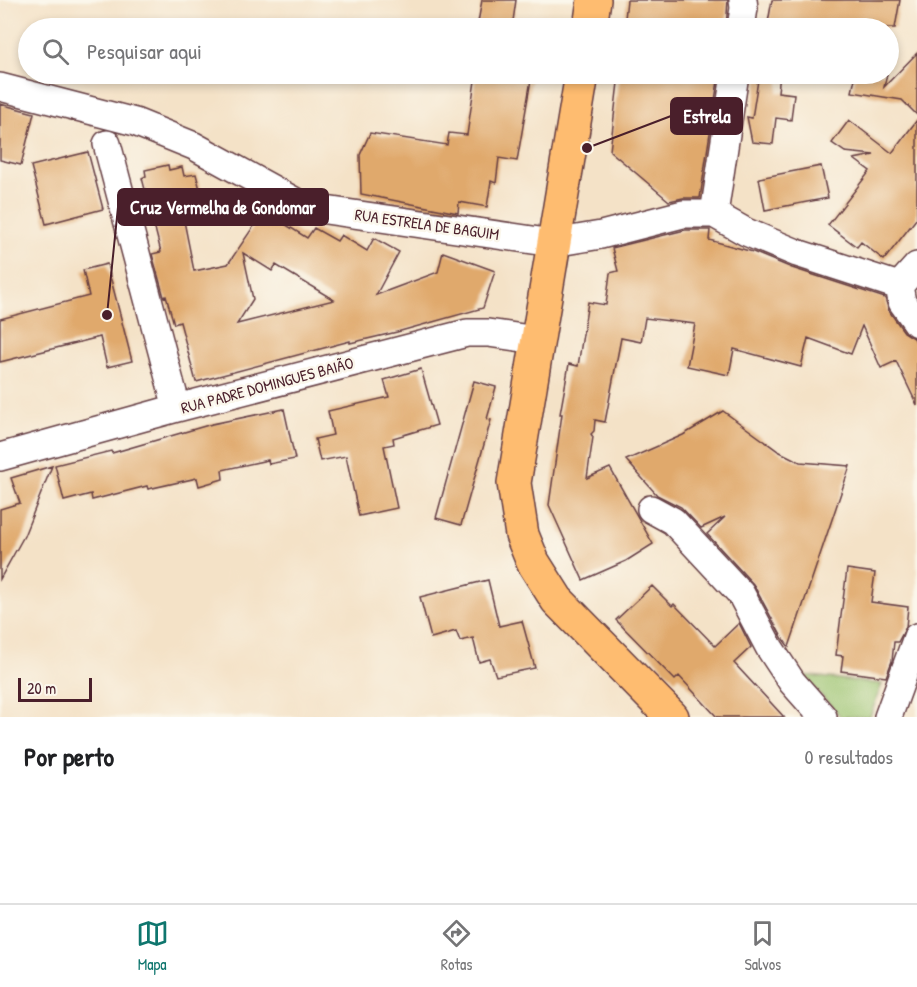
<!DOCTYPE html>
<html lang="pt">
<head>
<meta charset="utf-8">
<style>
  :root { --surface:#fff; --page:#f2f2f2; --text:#202124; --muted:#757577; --line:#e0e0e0; --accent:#0f766e }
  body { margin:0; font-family:"Patrick Hand",sans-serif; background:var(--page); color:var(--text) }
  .scale { position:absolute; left:18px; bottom:15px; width:74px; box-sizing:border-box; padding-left:6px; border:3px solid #4a1f2b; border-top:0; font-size:16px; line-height:21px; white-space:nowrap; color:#4a1f2b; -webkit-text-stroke:4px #fbf7ec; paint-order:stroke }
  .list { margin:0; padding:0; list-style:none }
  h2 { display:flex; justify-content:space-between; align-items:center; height:78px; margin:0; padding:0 24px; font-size:26px }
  h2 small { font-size:20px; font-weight:400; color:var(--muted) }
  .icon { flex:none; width:33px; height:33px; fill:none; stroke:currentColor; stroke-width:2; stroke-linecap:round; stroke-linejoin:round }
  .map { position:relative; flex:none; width:917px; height:717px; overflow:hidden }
  .search { position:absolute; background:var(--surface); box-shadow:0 3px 9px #0003; left:18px; right:18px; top:18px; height:66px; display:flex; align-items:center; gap:15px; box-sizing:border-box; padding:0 21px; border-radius:33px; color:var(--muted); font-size:22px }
  .sheet { height:186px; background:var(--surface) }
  nav { display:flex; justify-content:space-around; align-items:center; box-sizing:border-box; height:84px; border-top:2px solid var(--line); background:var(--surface); font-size:16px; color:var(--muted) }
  nav a { display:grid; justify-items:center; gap:3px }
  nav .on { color:var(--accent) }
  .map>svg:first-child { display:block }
  .green { fill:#9ac26d; stroke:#72704c; stroke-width:1.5 }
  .building { fill:#e0a96c; fill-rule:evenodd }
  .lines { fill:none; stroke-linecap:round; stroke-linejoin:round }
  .minor-casing { stroke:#643c42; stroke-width:30 }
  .major-casing { stroke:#643c42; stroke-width:36 }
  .minor { stroke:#fff; stroke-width:27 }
  .major { stroke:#febc70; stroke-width:33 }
  .labels { text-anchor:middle; stroke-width:5; stroke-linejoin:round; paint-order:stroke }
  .street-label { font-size:16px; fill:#4a1f2b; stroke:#fbf7ec }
  .leader { fill:none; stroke:#4a1f2b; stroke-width:2 }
  .callout-dot { fill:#4a1f2b; stroke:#fbf7ec; stroke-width:2 }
  .callout { fill:#4a1f2b; stroke:#4a1f2b; stroke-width:2 }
  .callout-label { font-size:18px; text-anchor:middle; font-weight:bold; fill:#fff }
</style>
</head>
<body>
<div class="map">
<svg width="917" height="717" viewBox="0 0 917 717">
  <rect width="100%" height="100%" fill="#fbf7ec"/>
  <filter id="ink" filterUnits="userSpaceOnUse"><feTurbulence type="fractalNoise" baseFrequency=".0167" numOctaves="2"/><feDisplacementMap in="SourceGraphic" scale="12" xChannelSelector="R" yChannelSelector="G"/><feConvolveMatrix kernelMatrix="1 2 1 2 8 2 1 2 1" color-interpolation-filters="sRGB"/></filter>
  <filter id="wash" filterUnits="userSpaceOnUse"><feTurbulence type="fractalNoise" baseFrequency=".008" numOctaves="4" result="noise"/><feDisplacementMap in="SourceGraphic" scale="24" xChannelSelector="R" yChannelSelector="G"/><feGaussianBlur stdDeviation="1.35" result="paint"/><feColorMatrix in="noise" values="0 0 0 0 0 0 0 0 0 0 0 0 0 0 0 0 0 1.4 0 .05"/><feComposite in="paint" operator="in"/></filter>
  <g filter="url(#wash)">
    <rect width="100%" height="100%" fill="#f4e2c7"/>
    <path class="green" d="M802,675L882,684L870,717H841Z"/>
    <g id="blocks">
      <path class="building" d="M482,0H516L512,28H477Z
        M627,0H728L726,28H624Z
        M772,0H900L895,28H867L829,22L828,28H767Z
        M917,53V115L902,100L852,92L856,74H887L884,87Z
        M476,74H532L517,161L499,158L496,183L491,181L487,207L459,202L458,213L361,194L360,155L370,133L447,145L449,133L467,135Z
        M619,74H719L700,198H683L669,201L610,151Z
        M759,74H780L778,92L794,94L791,120L776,118L773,144L752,142L747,117L752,118Z
        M0,104L34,113L21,165L0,160Z
        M849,120L892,153L917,120V218L884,260L861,242L857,247L828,225L870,171L854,159L874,155L845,152L832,143Z
        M88,152L103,209L46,224L31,166Z
        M168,165L169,170L182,167L184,176L196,174L205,209L193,212L195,218L184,221L194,271L228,264L264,211L307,238L314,228L337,241L341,235L367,251L374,238L399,252L376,295L438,272L443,252L495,271L483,308L397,332L350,343V341L196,382L180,322L174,324L166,296L164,297L152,254L161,252L142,178L146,176L145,170ZM243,253L272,271L276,265L334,300L237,324L253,299Z
        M821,166L828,198L765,210L759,178Z
        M685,230H710L709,240L753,252L792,268L885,298L889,311L904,332L914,338L917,344V405L896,361L881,368L862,326L851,354L808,338L801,367L734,349L729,375L687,366L695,324L645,318L641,342L621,338L605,422L595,420L594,431L591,434L593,437L587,478L610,468L653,544L626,561L583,580L549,505L562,414H560L569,364L578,366L588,302L606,305L610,273L618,271L612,248Z
        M107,264L132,361L107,367L100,337L0,362V319L89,296L83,270Z
        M421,369L437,425L393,438L394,444L384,446L397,508L359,516L346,456L320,461L315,439L333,435L328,411L389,397L384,380Z
        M474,381L496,387L487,419L491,420L461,525L436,518Z
        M284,409L295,459L269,464L268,460L222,470L223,479L199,486L197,478L148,489L147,486L92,500L91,494L64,501L55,465L111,451L112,453L212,424Z
        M723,411L778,451L800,462L850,466L789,647L783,639L753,584L707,534L725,517L701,528L681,507L657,495L626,460L683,435Z
        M52,466L24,536L0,579V509L20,503L11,478Z
        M847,569L875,573L871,602L908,607L906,627L898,642H894L892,661L886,677L841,671L843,656L836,655Z
        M488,580L499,626L522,621L535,668L496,676L490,659L479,662L473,638L460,641L456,631L431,638L420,597Z
        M652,586L672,606L674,604L715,646L739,623L751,647L734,663L784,717H717L679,676L675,680L616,620Z"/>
    </g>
  </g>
  <g filter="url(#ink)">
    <use href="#blocks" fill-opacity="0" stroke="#643c42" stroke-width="1.5"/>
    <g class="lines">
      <g class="minor-casing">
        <path id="minor" d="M741,28L744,8L743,0
          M0,87L135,122L194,146L305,207L553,243L601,235L683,214H714L746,232L797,253L899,286
          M107,144L177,408
          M714,214L735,74
          M917,266L899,286L902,302L917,323
          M0,457L177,408L467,333H488L537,340
          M651,509L673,521L741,594L769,647L792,682L823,717
          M888,717L917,637"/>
      </g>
      <g class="major-casing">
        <path id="major" d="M590,28L594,0
          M582,74L514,483L522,535L533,562L557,600L672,717"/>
      </g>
      <use href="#minor" class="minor"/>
      <use href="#major" class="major"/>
    </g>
  </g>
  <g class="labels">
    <g class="street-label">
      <text transform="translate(427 224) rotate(8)" y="6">RUA ESTRELA DE BAGUIM</text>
      <text transform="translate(267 385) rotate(-15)" y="6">RUA PADRE DOMINGUES BAIÃO</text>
    </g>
  </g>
  <path class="leader" d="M587 148L671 116M107 315L118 207"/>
  <g class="callout-dot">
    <circle cx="587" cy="148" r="6"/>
    <circle cx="107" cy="315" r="6"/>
  </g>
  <g class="callout">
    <rect x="671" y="98" width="71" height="36" rx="6"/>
    <rect x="118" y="189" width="210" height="36" rx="6"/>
  </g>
  <g class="callout-label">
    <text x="707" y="123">Estrela</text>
    <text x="223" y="214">Cruz Vermelha de Gondomar</text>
  </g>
</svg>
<div class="scale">20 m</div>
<div class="search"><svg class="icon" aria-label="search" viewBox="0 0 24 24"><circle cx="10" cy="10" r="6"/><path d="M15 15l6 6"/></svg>Pesquisar aqui</div>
</div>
<section class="sheet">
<h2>Por perto<small>0 resultados</small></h2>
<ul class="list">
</ul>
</section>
<nav>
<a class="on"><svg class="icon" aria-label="map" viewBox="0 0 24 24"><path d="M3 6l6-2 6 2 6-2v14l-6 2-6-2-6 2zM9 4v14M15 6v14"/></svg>Mapa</a>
<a><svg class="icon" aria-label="directions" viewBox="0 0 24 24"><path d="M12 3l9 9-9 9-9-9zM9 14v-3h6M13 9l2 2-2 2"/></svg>Rotas</a>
<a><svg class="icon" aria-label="saved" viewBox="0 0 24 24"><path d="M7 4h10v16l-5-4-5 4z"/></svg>Salvos</a>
</nav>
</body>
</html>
